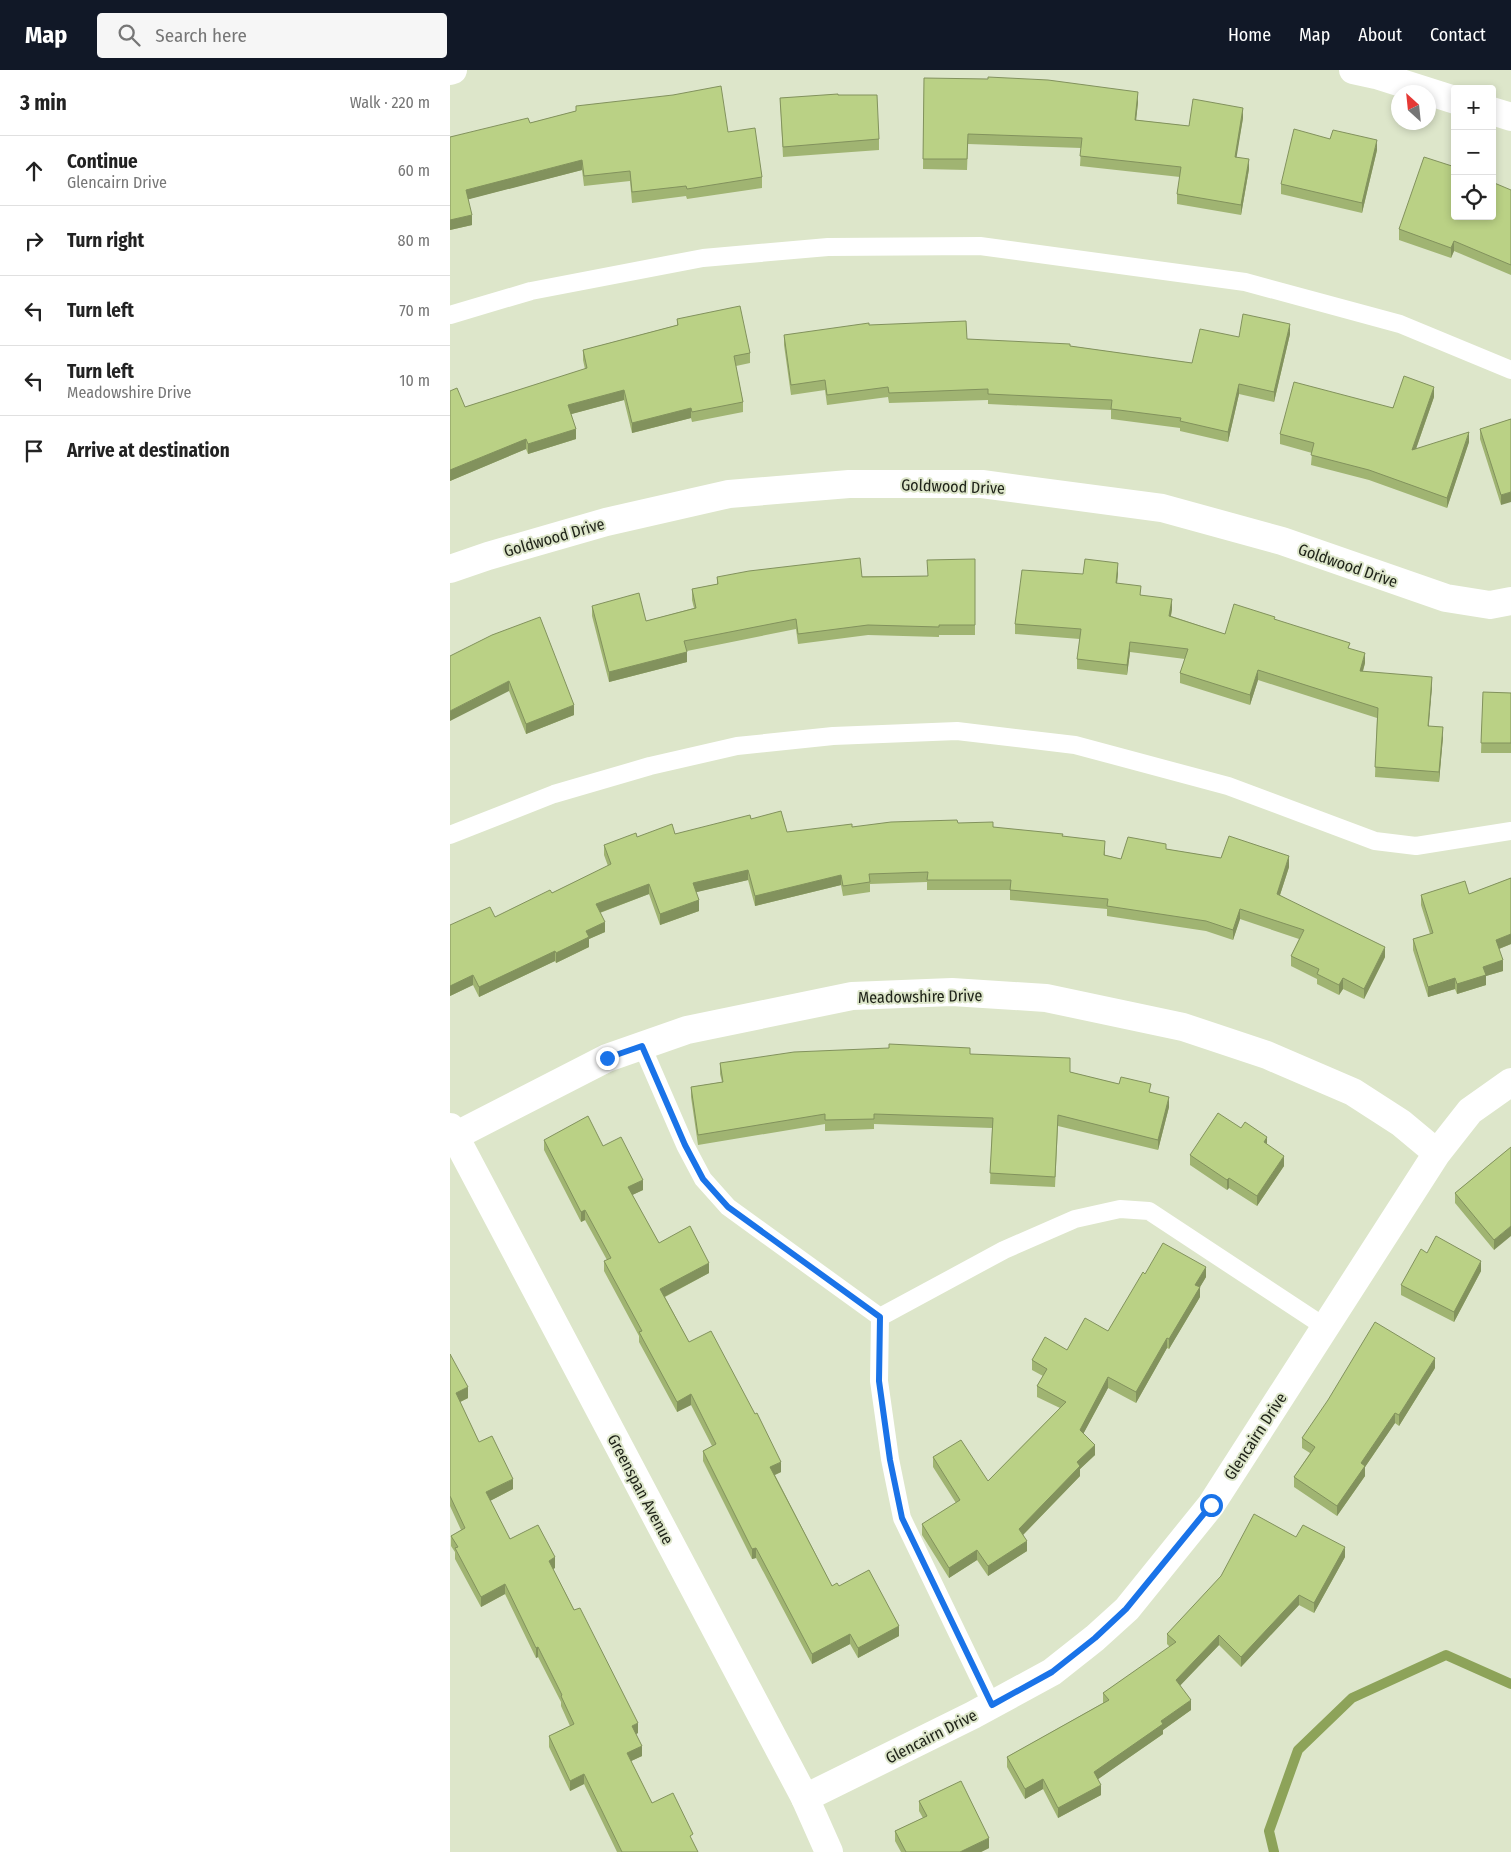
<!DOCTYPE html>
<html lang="en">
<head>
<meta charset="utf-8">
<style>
  :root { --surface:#fff; --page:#f6f6f6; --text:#222; --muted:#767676; --line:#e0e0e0; --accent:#111827 }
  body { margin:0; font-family:"Fira Sans Condensed",sans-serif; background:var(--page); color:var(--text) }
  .controls { position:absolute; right:15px; top:15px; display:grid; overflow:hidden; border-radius:5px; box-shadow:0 2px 8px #0003 }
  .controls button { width:45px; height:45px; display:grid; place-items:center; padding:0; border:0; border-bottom:1px solid var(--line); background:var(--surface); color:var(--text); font:25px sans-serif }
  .compass { position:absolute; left:941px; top:15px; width:45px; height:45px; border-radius:50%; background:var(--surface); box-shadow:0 2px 8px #0003; rotate:333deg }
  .stop { position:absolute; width:15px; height:15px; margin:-11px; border:4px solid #1a73e8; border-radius:50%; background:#fff }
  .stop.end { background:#1a73e8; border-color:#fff; box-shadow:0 1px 5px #0008 }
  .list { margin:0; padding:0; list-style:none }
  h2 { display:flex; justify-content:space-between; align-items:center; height:65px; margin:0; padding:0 20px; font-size:21px }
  h2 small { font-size:16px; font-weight:400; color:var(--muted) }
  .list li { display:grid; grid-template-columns:32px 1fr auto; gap:15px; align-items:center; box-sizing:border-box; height:70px; padding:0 20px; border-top:1px solid var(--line) }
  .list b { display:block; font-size:19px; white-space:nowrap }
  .list p { margin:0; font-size:16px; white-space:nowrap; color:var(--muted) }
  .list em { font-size:16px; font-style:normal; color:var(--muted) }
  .icon { flex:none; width:28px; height:28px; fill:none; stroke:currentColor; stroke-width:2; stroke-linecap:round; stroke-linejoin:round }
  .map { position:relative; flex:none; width:1061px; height:1782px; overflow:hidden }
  header { display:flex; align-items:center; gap:30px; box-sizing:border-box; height:70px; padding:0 25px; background:var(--accent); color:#fff }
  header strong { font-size:24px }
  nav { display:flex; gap:28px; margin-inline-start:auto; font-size:18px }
  .search { width:350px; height:45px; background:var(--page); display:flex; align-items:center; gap:12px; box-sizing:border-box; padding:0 18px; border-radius:5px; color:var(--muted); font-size:19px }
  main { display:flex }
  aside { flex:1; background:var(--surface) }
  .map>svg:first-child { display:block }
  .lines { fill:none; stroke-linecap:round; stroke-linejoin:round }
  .stream { stroke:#8da359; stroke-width:10 }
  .lane { stroke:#fff; stroke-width:18 }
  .street { stroke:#fff; stroke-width:28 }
  .secondary { stroke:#fff; stroke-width:28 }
  .wall { fill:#a0b472 }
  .shaded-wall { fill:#82925d }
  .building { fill:#bad185; stroke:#82925d }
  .route { stroke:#1a73e8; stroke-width:6 }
  .labels { text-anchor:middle; stroke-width:4; stroke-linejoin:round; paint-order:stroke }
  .street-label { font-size:16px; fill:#20241a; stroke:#dde6ca }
</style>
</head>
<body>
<header>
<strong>Map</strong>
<div class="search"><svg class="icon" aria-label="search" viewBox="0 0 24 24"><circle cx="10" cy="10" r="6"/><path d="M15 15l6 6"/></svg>Search here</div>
<nav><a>Home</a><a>Map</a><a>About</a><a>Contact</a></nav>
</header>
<main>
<aside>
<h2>3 min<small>Walk · 220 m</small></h2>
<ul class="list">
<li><svg class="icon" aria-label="ahead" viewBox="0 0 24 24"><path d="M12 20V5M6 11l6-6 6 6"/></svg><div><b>Continue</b><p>Glencairn Drive</p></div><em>60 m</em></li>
<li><svg class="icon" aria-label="right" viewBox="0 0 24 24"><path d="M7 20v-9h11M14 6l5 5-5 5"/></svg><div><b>Turn right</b></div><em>80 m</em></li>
<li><svg class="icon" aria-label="left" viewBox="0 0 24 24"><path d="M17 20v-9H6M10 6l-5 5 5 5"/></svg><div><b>Turn left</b></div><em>70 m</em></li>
<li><svg class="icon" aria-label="left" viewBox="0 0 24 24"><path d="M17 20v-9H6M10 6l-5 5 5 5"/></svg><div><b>Turn left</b><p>Meadowshire Drive</p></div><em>10 m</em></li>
<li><svg class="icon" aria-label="arrive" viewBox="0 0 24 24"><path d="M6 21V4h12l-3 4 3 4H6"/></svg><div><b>Arrive at destination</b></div></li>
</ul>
</aside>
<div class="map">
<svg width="1061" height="1782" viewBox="0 0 1061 1782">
  <rect width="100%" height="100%" fill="#dde6ca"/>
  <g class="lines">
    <path class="stream" d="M824,1782L819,1761L848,1680L902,1628L996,1585L1061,1614"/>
    <path class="lane" d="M0,245L81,221L253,188L378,177L530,176L795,212L950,254L1061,300
      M0,765L104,724L200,696L287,676L383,666L507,661L625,675L778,716L925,771L966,776L1061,761
      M192,976L235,1075L253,1109L278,1137L430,1247L554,1180L625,1149L670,1139L699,1141L875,1257
      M430,1247L429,1311L440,1389L452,1448L542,1635"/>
    <path class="street" d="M903,0L926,5L1005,30
      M0,1L3,0
      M1042,41L1061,47
      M0,499L38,486L156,452L279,424L399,414H532L712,438L832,471L996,528L1040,535L1061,531
      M5,1066L157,988L237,960L402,926L502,922L596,928L733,957L817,985L903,1022L951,1053L987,1083
      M355,1728L523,1645L602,1602L645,1568L677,1539L761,1435L987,1083L1020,1041L1061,1012"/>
    <path class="secondary" d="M0,1057L355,1728L379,1782"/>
  </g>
  <path class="wall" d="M474,8L688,32L686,50L739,56L793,48L786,87L799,99L791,145L727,134V124L730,107L630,96L631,78L518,74L517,100L473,99Z
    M388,25L429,69V80L333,87L330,28Z
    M126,36L278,62L312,107V118L237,129L236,126L182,133L180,111L134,116L132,100L18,129L22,155L0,160V67L80,53L126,41Z
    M927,80L912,143L831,124V114Z
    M1061,120V205L1004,181L1001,188L949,170V159Z
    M227,249L300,283V293L286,296L293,332V342L242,352L241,348L182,363L174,330L121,344L126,369L78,384L76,379L0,411V321L15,337L135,299L133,290V280L227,255Z
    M419,255L517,269L620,276L742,293L789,267L840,264L824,332L789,324L778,372L730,361V358L661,349V340L538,334V330L439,333L438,327L377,335L375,320L341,325L334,275V265Z
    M984,327L966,379L1019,372L997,438L919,410L861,395L862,383L830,374V364Z
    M1061,349L1051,435L1030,369V359Z
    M525,489V565H489V567L418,565L348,574L346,559L237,581V592L159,612L142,546V536L196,551L244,538L242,530V519L267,514V507L477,506Z
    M668,503L667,513L691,525L722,539L721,546L775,564L825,550L900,579L915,593L913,601L982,617L978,656L993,667L989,712L925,707L927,648L808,610L800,635L730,613V603L735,589L680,582L677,605L627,599V589L630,569L565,564V554L633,504Z
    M42,565L124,645L76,664L59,621Z
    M1033,622L1061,623V683H1031Z
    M301,749L337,762L402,757L508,753L613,766L655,781V785L671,789L716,779L771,788L839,797L830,825L935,887L914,929L893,919L889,925L867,914V909L841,896V886L849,869L790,849L783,870L756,861L657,846V839L560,830V820H477V812L420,814V822L393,826L391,815L305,836L298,810L246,822L249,841L210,855L199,824L150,843L155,862L139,869V877L106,893L105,891L29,927L23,915L0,926V855L45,847L102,823L158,796L154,785V775L187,767L225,764Z
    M1061,808V874L1049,879L1053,901L1036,906V915L1007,924L1005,919L978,927L963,880V869L980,864L971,835V825L1019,824Z
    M520,984L620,1002L701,1022L719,1037L708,1080L608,1056L605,1117L540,1114L542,1058L424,1054V1059L375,1061V1054L248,1075L241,1027V1017L272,1012L270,1004V993Z
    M791,1058L817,1074L834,1096L807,1136L779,1118L777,1120L740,1095V1085Z
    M94,1070L153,1076L193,1120L182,1125L209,1173L259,1203L215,1227L239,1272L331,1402L325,1405L382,1516H389L449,1566L408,1588L400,1574L362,1594L306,1488L302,1489L253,1391V1381L262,1376L241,1335L227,1342L189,1272V1266L154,1201V1191L157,1190L135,1150L131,1152L94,1080Z
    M1061,1077L1044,1180L1005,1133V1123Z
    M977,1183L1031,1201L1004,1252L951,1225V1215Z
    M695,1204L756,1207L750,1217V1227L719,1279L717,1278L686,1333L658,1318L633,1364L645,1385L630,1399V1406L573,1465L577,1481L538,1506L527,1490L499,1508L472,1465V1454L506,1433L483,1397V1387L538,1411L610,1338L587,1327V1316L593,1306L582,1300V1290L617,1280L658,1261Z
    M0,1284L18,1328L10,1332L29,1372L63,1419L40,1431L60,1469L105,1498L103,1499L188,1663L186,1664L192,1686L181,1691L202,1733L243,1772L248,1782H167L134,1714L120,1721L99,1677V1666L120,1656L111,1636V1632L88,1587L86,1588L55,1524L31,1537L5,1489V1482L1,1476V1466L11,1460L0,1436Z
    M985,1298L949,1356L945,1353L915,1397V1406L887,1446L844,1417V1407L860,1383L852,1378V1368Z
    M846,1467L895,1487L864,1543L849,1535L791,1597L769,1575L730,1615L741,1640L713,1660V1664L648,1709L651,1725L608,1748L593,1719L575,1729L557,1697V1687L653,1633V1623L720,1577L717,1574V1564Z
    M469,1731L539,1778L531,1782H451L445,1771V1761L473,1748L469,1741Z"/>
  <path class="shaded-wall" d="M688,22V32L685,60V50Z
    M793,38V48L785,97V87Z
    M927,70V80L912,143V133Z
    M799,89V99L791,145V135Z
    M132,90V100L16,130V120Z
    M22,145V155L0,160V150Z
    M1004,171V181L1001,188V178Z
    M840,254V264L824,332V322Z
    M789,314V324L778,372V362Z
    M984,317V327L962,390V380Z
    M174,320V330L118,345V335Z
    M241,338V348L182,363V353Z
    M126,359V369L78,384V374Z
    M1019,362V372L997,438V428Z
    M76,369V379L0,411V400Z
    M1061,422V432L1051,435V425Z
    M668,493V503L666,523V513Z
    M722,529V539L719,556V546Z
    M680,572V582L677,605V595Z
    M237,582V592L159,612V602Z
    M915,583V593L910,611V601Z
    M808,600V610L800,635V625Z
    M982,607V617L978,666V656Z
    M59,611V621L0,651V641Z
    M124,635V645L76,664V654Z
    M993,657V667L989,712V702Z
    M839,786V797L827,834V824Z
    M298,800V810L243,823V813Z
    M391,805V815L305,836V826Z
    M199,814V824L146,844V834Z
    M249,830V841L210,855V844Z
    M790,839V849L783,870V860Z
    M155,852V862L139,869V877L106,893V883L136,861Z
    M1061,864V874L1046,880V870Z
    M935,877V887L914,929V919Z
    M105,881V891L29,927V917Z
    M1053,890V901L1036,906V915L1007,924V914L1033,897Z
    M23,905V915L0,926V916Z
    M893,908V919L889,925V915Z
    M1005,908V919L978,927V917Z
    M719,1027V1037L708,1080V1070Z
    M817,1067V1077L814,1072Z
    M834,1086V1096L807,1136V1126Z
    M779,1108V1118L777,1120V1110Z
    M193,1110V1120L178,1127V1117Z
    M135,1140V1150L131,1152V1142Z
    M1061,1156V1166L1044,1180V1170Z
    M1031,1191V1201L1004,1252V1242Z
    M259,1193V1203L210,1229V1219Z
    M756,1197V1207L750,1217V1227L719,1279V1269L745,1215Z
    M717,1268V1278L686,1333V1322Z
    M985,1288V1298L949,1356V1345Z
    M658,1307V1318L630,1370V1360Z
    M18,1317V1328L6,1334V1323Z
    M241,1324V1335L227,1342V1332Z
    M945,1343V1353L915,1397V1406L887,1446V1436L911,1393Z
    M645,1375V1385L630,1399V1406L569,1469V1459L627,1392Z
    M331,1392V1402L320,1407V1397Z
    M63,1409V1419L36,1433V1422Z
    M577,1471V1481L538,1506V1496Z
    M895,1477V1487L864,1543V1533Z
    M306,1478V1488L302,1489V1479Z
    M527,1480V1490L499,1508V1498Z
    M105,1487V1498L99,1501V1491Z
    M55,1514V1524L31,1537V1527Z
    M849,1525V1535L791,1597V1587Z
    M449,1556V1566L408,1588V1578Z
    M400,1564V1574L362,1594V1584Z
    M769,1565V1575L726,1620V1610Z
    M88,1577V1587L86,1588V1578Z
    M741,1630V1640L713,1660V1664L644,1712V1702L711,1651Z
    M188,1653V1663L182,1666V1656Z
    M192,1676V1686L177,1693V1683Z
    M134,1704V1714L120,1721V1711Z
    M593,1709V1719L575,1729V1719Z
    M651,1715V1725L608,1748V1738Z
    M539,1768V1778L531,1782H510Z"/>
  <path class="building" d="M538,7L598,10L688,22L685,50L739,56L743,29L793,38L785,87L799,89L791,135L727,124L731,97L630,86L632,68L518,64L517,89H473L474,8L538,9Z
    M271,16L278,62L305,58L312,107L237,119L236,116L182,122L180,101L134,106L132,90L16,120L22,145L0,150V67L78,48L80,53L126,41V36L223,25Z
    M388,24V25H427L429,69L333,77L330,28Z
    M844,59L880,69L883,60L927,70L912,133L831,114Z
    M974,87L1005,97V146H1042V112L1061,120V195L1004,171L1001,178L949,159Z
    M290,236L300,283L284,286L293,332L242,342L241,338L182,353L174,320L118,335L126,359L78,374L76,369L0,400V321L7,318L15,337L137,298L133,280L228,255L227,249Z
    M793,244L840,254L824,322L789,314L778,362L730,351L731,348L661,339L662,330L538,324V319L439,323L438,317L377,325L375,310L341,315L334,265L419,253V255L516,251L517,269L620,274V276L742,293L750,259L789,267Z
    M954,306L984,317L962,380L1019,362L997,428L919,400L861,385L864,373L830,364L844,312L943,338Z
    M1061,349V422L1051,425L1030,359Z
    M410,488L412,507L478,506L477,490L525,489V555H489V557L418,555L348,564L346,549L234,571L237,582L159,602L142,536L189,523L196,551L246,538L242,519L268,514L267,507L299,501Z
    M635,489L668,493L666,513L691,516L690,525L722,529L719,546L775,564L784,534L825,547L824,549L900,573L898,578L915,583L910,601L982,607L978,656L993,657L989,702L925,697L928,638L808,600L800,625L730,603L738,579L680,572L677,595L627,589L631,559L565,554L572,500L633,504Z
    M90,547L124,635L76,654L59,611L0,641V586L42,565Z
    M1033,622L1061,623V673H1031Z
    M331,741L337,762L402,754V757L441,752L507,750L508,753L543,752V757L613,764L612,766L655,771L654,785L671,789L678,767L716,774V779L771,788L779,766L839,786L827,824L935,877L914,919L893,908L889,915L867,904L869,899L841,886L854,860L790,839L783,860L756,851L657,836L658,829L560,820L561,810H477L478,802L419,804L420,812L393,816L391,805L305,826L298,800L243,813L249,830L210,844L199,814L146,834L155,852L136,861L139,867L106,883L105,881L29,917L23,905L0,916V855L40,837L45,847L100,820L102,823L161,794L154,775L186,763L187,767L222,754L225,764L300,745L301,749Z
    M1061,808V864L1046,870L1053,890L1033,897L1036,905L1007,914L1005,908L978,917L963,869L983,863L971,825L1015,811L1019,824Z
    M439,974L520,978V984L620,988V1002L669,1014L671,1007L701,1014L699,1022L719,1027L708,1070L608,1045L605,1107L540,1103L543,1048L424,1044V1049L375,1050V1044L248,1065L241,1017L273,1012L270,993L344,982L439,978Z
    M768,1043L791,1058L795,1052L817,1067L814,1072L834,1086L807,1126L779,1108L777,1110L740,1085Z
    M138,1046L153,1076L171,1067L193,1110L178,1117L209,1173L240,1156L259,1193L210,1219L239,1272L261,1261L305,1344L307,1343L331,1392L320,1397L382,1516L387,1513L389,1516L419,1500L449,1556L408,1578L400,1564L362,1584L306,1478L302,1479L253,1381L266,1374L241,1324L227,1332L189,1262L192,1261L154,1191L161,1188L135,1140L131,1142L94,1070Z
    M1061,1077V1156L1044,1170L1005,1123Z
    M986,1166L1031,1191L1004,1242L951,1215L971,1179L977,1183Z
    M713,1173L756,1197L745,1215L750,1217L719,1269L717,1268L686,1322L658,1307L630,1360L645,1375L627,1392L630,1396L569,1459L577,1471L538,1496L527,1480L499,1498L472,1454L510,1430L483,1387L511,1370L538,1411L616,1332L587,1316L597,1299L582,1290L595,1267L617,1280L635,1248L658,1261L693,1202L695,1204Z
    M925,1252L985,1288L949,1345L945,1343L911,1393L915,1396L887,1436L844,1407L865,1377L852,1368L878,1330Z
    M0,1284L18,1317L6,1323L29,1372L42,1366L63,1409L36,1422L60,1469L88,1455L105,1487L99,1491L124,1540L130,1538L188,1653L182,1656L192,1676L177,1683L202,1733L223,1723L243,1764L240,1766L248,1782H172L134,1704L120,1711L99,1666L124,1654L111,1626L112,1625L88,1577L86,1578L55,1514L31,1527L5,1478L8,1477L1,1466L15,1458L0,1426Z
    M804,1444L846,1467L853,1455L895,1477L864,1533L849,1525L791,1587L769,1565L726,1610L741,1630L711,1651L713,1654L644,1702L651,1715L608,1738L593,1709L575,1719L557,1687L659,1630L653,1623L726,1572L717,1564L771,1506Z
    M511,1711L539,1768L510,1782H456L445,1761L477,1746L469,1731Z"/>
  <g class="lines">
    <path class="route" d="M157,988L192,976L235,1075L253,1109L278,1137L430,1247L429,1311L440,1390L452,1448L542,1635L602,1602L645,1568L676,1539L761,1435"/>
  </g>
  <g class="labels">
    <g class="street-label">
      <text transform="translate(503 416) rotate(2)" y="6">Goldwood Drive</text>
      <text transform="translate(104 467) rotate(-16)" y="6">Goldwood Drive</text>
      <text transform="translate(898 495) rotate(19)" y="6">Goldwood Drive</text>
      <text transform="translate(470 926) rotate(-1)" y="6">Meadowshire Drive</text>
      <text transform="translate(805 1366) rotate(-57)" y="6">Glencairn Drive</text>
      <text transform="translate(191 1419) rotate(62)" y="6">Greenspan Avenue</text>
      <text transform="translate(481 1666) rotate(-27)" y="6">Glencairn Drive</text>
    </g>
  </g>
</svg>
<div class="controls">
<button>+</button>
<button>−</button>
<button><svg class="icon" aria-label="locate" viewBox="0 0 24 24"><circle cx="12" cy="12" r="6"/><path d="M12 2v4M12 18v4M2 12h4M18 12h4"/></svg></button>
</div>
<svg class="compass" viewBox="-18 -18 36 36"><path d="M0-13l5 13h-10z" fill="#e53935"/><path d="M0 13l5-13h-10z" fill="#767676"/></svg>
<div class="stop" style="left:761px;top:1435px"></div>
<div class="stop end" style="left:157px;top:988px"></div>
</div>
</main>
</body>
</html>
